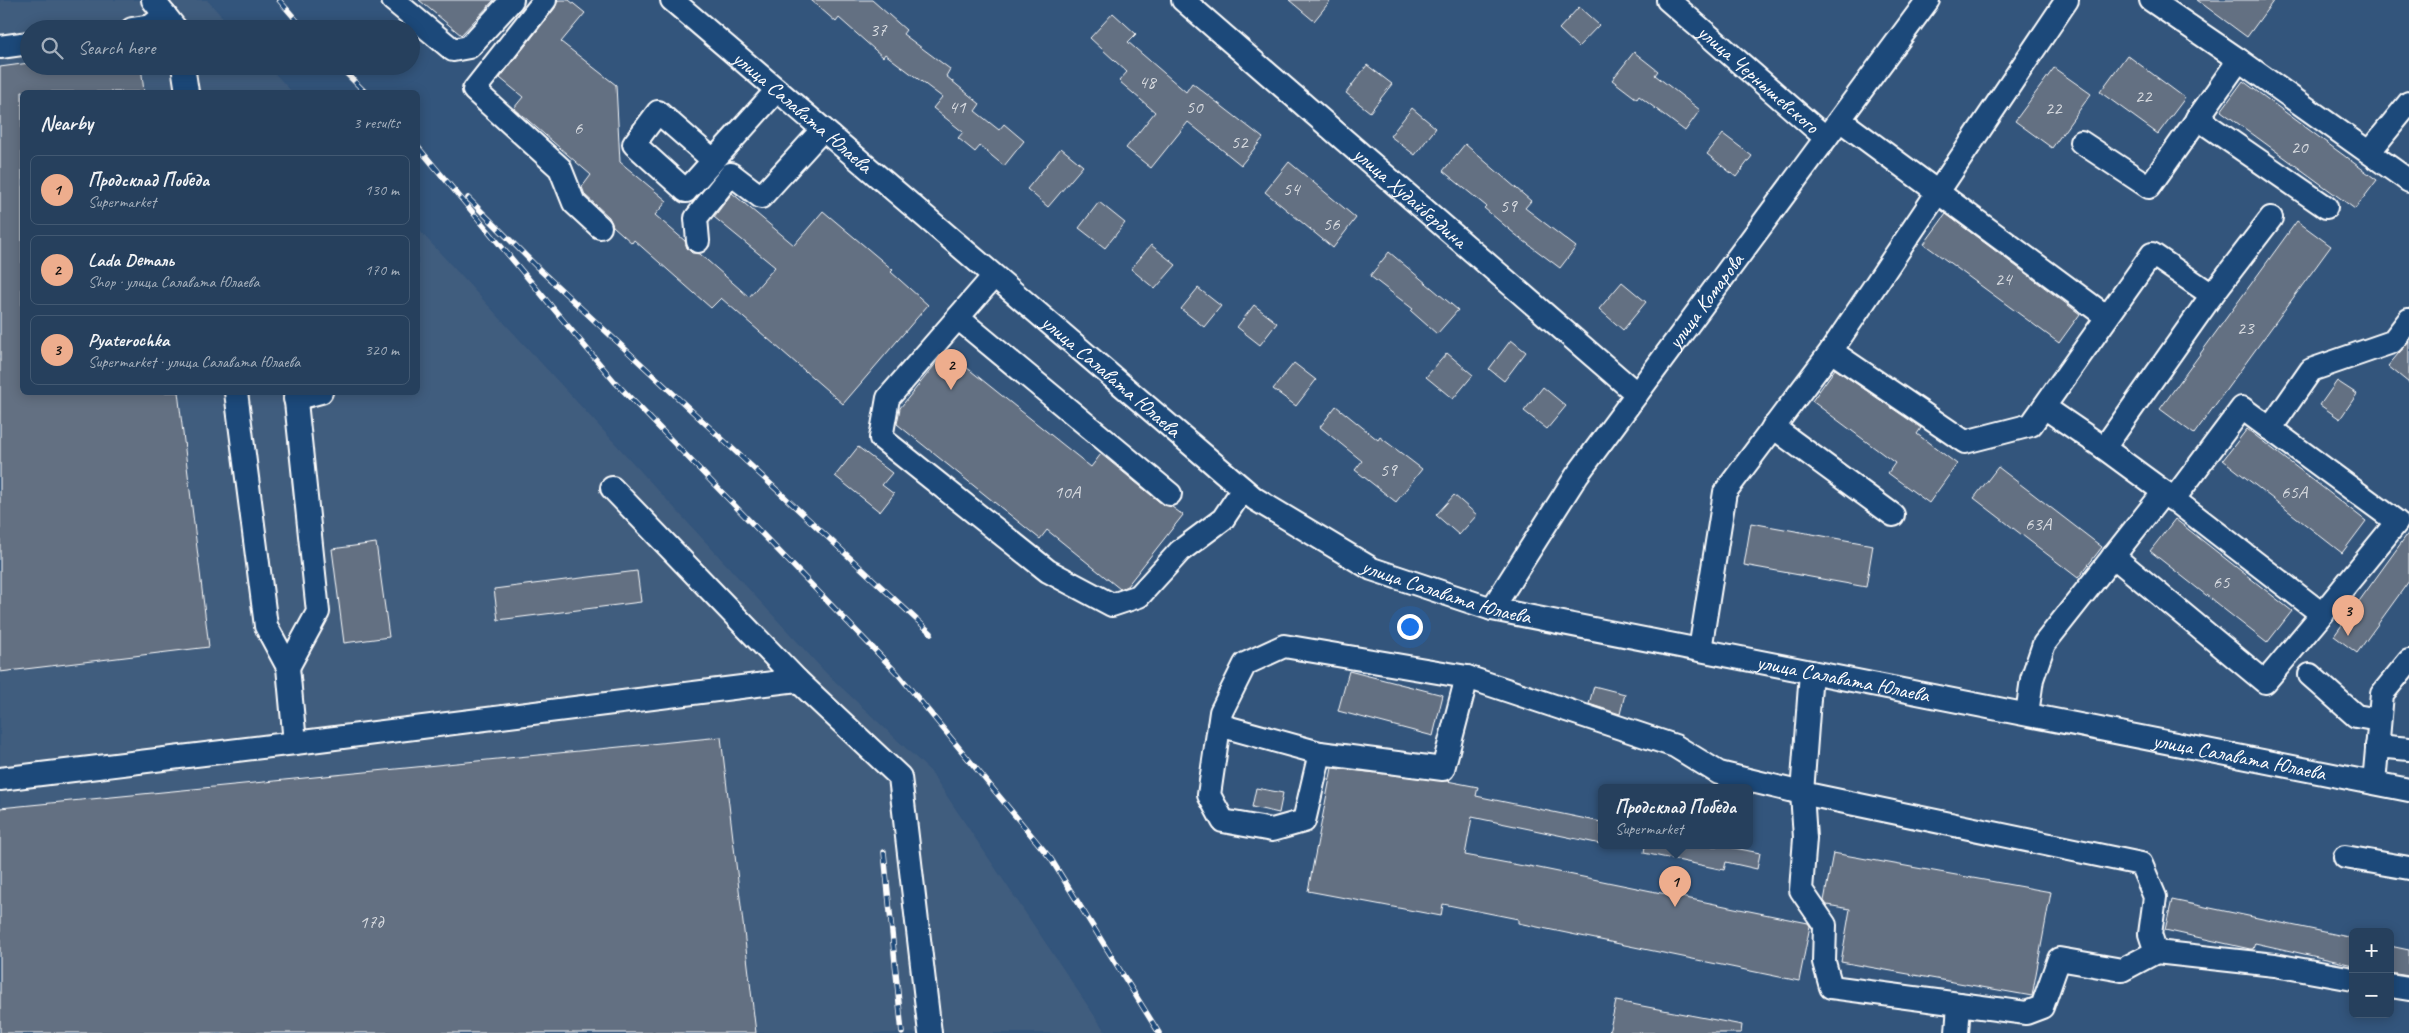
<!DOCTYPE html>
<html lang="en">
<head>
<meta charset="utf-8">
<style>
  :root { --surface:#26405d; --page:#2e4763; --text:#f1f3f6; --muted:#a4afbc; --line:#425972; --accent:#eead8d }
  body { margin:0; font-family:Caveat,sans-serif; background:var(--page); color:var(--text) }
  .controls { position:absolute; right:15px; bottom:15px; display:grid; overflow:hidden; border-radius:8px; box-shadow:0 2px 12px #0003 }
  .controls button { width:45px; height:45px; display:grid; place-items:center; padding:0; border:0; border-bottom:1px solid var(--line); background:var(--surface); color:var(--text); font:25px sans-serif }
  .you { position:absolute; left:1409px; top:626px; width:18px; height:18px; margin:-12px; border:4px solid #fff; border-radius:50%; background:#1a73e8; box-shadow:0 0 0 8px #1a73e833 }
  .badge { display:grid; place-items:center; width:32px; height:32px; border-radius:50%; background:var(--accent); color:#111; font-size:16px; font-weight:700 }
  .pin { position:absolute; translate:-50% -41px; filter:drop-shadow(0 1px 2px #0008) }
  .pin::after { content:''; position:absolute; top:26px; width:18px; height:15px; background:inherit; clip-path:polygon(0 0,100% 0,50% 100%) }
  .popup { position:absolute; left:1598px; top:784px; width:155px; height:65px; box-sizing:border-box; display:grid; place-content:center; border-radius:8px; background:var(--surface); filter:drop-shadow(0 1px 4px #0005); font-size:16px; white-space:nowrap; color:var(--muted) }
  .popup b { font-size:19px; color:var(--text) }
  .popup::after { content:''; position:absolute; left:50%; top:100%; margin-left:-10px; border:10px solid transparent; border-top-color:var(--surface) }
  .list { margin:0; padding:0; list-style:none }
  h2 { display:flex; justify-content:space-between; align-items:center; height:65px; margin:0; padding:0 20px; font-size:21px }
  h2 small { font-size:16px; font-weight:400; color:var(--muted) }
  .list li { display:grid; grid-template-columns:32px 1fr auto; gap:15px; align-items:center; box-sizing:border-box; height:70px; margin:0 10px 10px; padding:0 10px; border:1px solid var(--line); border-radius:8px }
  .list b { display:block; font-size:19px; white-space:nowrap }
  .list p { margin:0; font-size:16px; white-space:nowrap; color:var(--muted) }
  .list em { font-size:16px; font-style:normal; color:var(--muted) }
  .icon { flex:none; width:28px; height:28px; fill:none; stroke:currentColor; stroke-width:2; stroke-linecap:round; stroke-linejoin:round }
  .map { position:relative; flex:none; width:2409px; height:1033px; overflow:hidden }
  .search { position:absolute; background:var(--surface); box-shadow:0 2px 12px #0003; left:20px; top:20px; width:400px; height:55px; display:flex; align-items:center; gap:12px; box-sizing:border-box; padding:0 18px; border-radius:28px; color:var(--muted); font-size:19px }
  .panel { position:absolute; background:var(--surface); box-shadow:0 2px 12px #0003; left:20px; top:90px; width:400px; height:305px; border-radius:8px }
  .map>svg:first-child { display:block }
  .built { fill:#415d7e }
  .building { fill:#637082; stroke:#fff }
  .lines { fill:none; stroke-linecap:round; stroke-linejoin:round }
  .minor-casing { stroke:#fff; stroke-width:26 }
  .minor { stroke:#1f4a7a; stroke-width:22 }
  .rail-casing { stroke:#fff; stroke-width:5.5 }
  .rail { stroke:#1f4a7a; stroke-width:4; stroke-dasharray:11; stroke-linecap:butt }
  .labels { text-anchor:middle; stroke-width:4; stroke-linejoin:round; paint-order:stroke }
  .number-label { font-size:19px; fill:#d8dbe0 }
  .street-label { font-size:21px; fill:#fff; stroke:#1f4a7a }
</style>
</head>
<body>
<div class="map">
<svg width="2409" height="1033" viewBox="0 0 2409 1033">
  <rect width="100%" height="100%" fill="#33557c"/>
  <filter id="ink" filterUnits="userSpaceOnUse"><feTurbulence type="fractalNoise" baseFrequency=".02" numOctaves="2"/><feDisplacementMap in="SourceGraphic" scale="10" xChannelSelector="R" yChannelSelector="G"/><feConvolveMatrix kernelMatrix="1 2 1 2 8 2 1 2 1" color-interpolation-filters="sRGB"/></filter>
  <g filter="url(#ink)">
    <path class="built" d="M0,0H207L233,29H29V66H268L292,92H22V392H418V229L825,672L930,771L1106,1033H0Z"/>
    <path class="building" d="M419,0H494L461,35Z
      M558,0H569L585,13L561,42L616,85L620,162L667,201L655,215L685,241L687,248L692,253L700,254L749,297L775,267L714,217L732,193L794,245L823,211L893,270L891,272L928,305L843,404L721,298L711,308L634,240L632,243L613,226L609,217L585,195L582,187L591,175L514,108L523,97L500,78L555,8Z
      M811,0H872L906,30L903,34L950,69L946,76L980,104L975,111L999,130L1004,124L1024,141L1004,166L980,146L975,152L958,138L963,132L933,108L942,97L885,54L883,57L839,18L836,22Z
      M1289,0H1331L1314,21Z
      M2197,0H2274L2247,37Z
      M1579,7L1599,25L1578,47L1559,29Z
      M1113,13L1136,34L1128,42L1186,92L1192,83L1263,138L1241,165L1188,122L1151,168L1126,148L1155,112L1119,81L1127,72L1090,38Z
      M1634,52L1658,71L1655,75L1700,110L1685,131L1639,96L1637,99L1612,80Z
      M2127,55L2185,98L2158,134L2100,92Z
      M29,63V66H141L144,92H22V392H178L209,647L0,672V67Z
      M1367,65L1392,84L1370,112L1346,93Z
      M2054,68L2091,94L2052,148L2015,121Z
      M2243,81L2377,180L2355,209L2221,111Z
      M1412,108L1436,128L1415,155L1390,136Z
      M1723,134L1752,156L1736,177L1707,154Z
      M1465,144L1531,201L1525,208L1576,247L1560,268L1516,235L1484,208L1486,206L1443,171Z
      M1061,148L1083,166L1048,207L1027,189Z
      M1289,162L1356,218L1333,248L1265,192Z
      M1099,202L1125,223L1105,248L1079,228Z
      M1946,214L2080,314L2059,343L1924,244Z
      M2297,221L2331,246L2194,434L2160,409Z
      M1151,245L1176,265L1155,289L1131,269Z
      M1389,252L1458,310L1437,334L1411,311L1413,309L1370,276Z
      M1622,282L1646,302L1623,330L1599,309Z
      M1198,288L1221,306L1204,327L1181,309Z
      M1254,305L1277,323L1260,345L1237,327Z
      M1511,340L1526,352L1504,381L1489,369Z
      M2409,341V383L2388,366Z
      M946,351L1091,467L1101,454L1162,504L1172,507L1183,515L1127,586L1120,589L1047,530L1040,539L897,424L900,408Z
      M1447,353L1473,375L1453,399L1426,377Z
      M1294,363L1316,380L1296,406L1273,389Z
      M1835,369L1921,428L1917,434L1957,464L1929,503L1888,473L1895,463L1812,401Z
      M2337,381L2357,394L2340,419L2320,405Z
      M1543,387L1566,406L1547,429L1524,411Z
      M1336,406L1378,440L1380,437L1422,469L1396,502L1355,470L1362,461L1320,427Z
      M2247,429L2366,521L2342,553L2223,460Z
      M858,447L892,473L882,485L894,494L880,512L835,476Z
      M1998,467L2102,547L2078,578L1974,498Z
      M1454,495L1477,515L1459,535L1436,515Z
      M2175,519L2292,611L2267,643L2150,551Z
      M1751,523L1873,545L1866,587L1744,565Z
      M2409,532V581L2357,653L2334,636Z
      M376,543L389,637L344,643L332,549Z
      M637,571L641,602L498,620L494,589Z
      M1349,671L1443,695L1433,736L1338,711Z
      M1594,686L1625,694L1620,714L1589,704Z
      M721,737L756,1033H0V808Z
      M1332,768L1447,781L1478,787L1476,796L1601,822V844L1472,817L1465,855L1529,867V866L1808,923L1810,926L1799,981L1518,923V919L1443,904L1441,916L1308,891Z
      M1256,788L1283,793L1279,813L1252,807Z
      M1645,846H1724L1760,853L1757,869L1726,862L1724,870L1644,853Z
      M1833,853L2051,892L2032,996L1841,962L1850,909L1827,905L1824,901Z
      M2172,900L2353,938V965L2255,943L2253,949H2250L2165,930Z
      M2390,946L2409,950V976L2390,973Z
      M1616,1001L1742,1025L1741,1033H1609Z"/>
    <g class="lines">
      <g class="minor-casing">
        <g id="minor">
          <path d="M153,0L176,29"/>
          <path d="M393,0L453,50L469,47L512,0"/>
          <path d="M545,0L474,90L560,168L574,203L600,227"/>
          <path id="s1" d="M672,0L1255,499L1372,569L1492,609L2409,790"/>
          <path id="s2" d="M1183,0L1637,394"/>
          <path id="s3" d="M1668,0L1826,138"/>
          <path d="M132,29L151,26L165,15"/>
          <path d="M0,47L29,43"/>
          <path d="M2239,60L2409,181"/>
          <path d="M183,66L187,92"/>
          <path d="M2197,118L2326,207"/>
          <path d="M1840,120L2107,317"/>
          <path d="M2081,142L2149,187L2239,60L2151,0"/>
          <path d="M2370,151L2409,103"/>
          <path d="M713,160L658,112L634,144L686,191L777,90"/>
          <path d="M698,241L696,218L731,174L761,197L823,129"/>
          <path d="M994,276L888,398L881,438L1048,571L1112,605L1139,596L1180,551L1223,519L1243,489"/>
          <path d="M958,318L1170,494"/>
          <path d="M1831,351L1965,442L2031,425L2152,254L2212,295"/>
          <path d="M295,399L321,392"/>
          <path d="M2044,407L2104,448"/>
          <path d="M1773,427L1893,515"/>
          <path d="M2270,429L2311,370L2392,342L2409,320"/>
          <path d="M2164,492L2104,448L2212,295L2271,218"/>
          <path d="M2113,556L2265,682L2322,614"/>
          <path id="s4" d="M1492,609L1577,475L1928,0"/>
          <path d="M1700,650L1725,492L1831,351L2067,0"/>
          <path d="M288,667L318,612L295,392"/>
          <path d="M1811,672L1802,793L1805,838L1801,890L1825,925L1824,962L1831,987L1959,1004L1957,1033"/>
          <path d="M2310,675L2356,716L2379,720"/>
          <path d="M797,680L900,777L930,1033"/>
          <path d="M2027,714L2032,679L2044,644L2164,492L2322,614L2397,522L2242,408L2173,500"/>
          <path d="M1219,725L1320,753L1304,821L1272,830L1223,821L1209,795L1221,712L1245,664L1284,646L1467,677L1675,746L1719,773L1802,793L2141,864L2155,897L2150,934L2156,952L2275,965L2353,979"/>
          <path d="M295,743L797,680L612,488"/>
          <path d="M2377,746L2409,749"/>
          <path d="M1320,753L1443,769L1467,677"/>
          <path d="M0,779L295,743L288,667L266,626L236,392"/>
          <path d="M2374,783L2382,694L2409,661"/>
          <path d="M2345,857L2409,868"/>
          <path d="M2390,986L2409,989"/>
          <path d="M1959,1004L2026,1013L2042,1007L2059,959L2122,970L2156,952"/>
        </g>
      </g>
      <use href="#minor" class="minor"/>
      <g class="rail-casing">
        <path id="rail" d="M279,0L304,29
          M339,66L365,92
          M418,147L614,381L898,674L1051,859L1159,1033
          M468,198L541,271L931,633
          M884,852L902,1033"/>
      </g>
      <use href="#rail" class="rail"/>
    </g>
  </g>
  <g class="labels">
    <g class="number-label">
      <text x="878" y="36">37</text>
      <text x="1147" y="88">48</text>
      <text x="2143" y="102">22</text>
      <text x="957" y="113">41</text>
      <text x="1194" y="113">50</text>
      <text x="2053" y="114">22</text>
      <text x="578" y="134">6</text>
      <text x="1239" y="148">52</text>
      <text x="2299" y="153">20</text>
      <text x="1291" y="195">54</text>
      <text x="1508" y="212">59</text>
      <text x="1331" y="230">56</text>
      <text x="2003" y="285">24</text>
      <text x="2245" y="334">23</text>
      <text x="1388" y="476">59</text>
      <text x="1067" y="498">10А</text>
      <text x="2294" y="498">65А</text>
      <text x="2038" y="530">63А</text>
      <text x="2221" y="588">65</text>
      <text x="371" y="928">17д</text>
    </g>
    <g class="street-label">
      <text dy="7" stroke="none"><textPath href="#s3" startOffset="120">улица Чернышевского</textPath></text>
      <text dy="7" stroke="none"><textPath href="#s1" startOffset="172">улица Салавата Юлаева</textPath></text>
      <text dy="7" stroke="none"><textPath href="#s2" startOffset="301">улица Худайбердина</textPath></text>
      <text dy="7" stroke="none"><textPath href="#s4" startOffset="375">улица Комарова</textPath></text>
      <text dy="7" stroke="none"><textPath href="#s1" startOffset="578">улица Салавата Юлаева</textPath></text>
      <text dy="7" stroke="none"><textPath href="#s1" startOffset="982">улица Салавата Юлаева</textPath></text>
      <text dy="7" stroke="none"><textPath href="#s1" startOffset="1388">улица Салавата Юлаева</textPath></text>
      <text dy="7" stroke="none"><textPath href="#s1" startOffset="1792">улица Салавата Юлаева</textPath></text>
    </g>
  </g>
</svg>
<div class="controls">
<button>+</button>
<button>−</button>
</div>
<div class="you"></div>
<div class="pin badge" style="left:1675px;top:907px">1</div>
<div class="popup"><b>Продсклад Победа</b>Supermarket</div>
<div class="pin badge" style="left:951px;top:390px">2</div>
<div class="pin badge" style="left:2348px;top:636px">3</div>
<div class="search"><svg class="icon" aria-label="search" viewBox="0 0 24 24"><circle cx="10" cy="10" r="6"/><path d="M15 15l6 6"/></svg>Search here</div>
<section class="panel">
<h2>Nearby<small>3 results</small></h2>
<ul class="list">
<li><span class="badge">1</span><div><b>Продсклад Победа</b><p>Supermarket</p></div><em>130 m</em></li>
<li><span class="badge">2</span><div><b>Lada Dеталь</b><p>Shop · улица Салавата Юлаева</p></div><em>170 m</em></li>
<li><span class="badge">3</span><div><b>Pyaterochka</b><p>Supermarket · улица Салавата Юлаева</p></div><em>320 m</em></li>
</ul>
</section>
</div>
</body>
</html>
